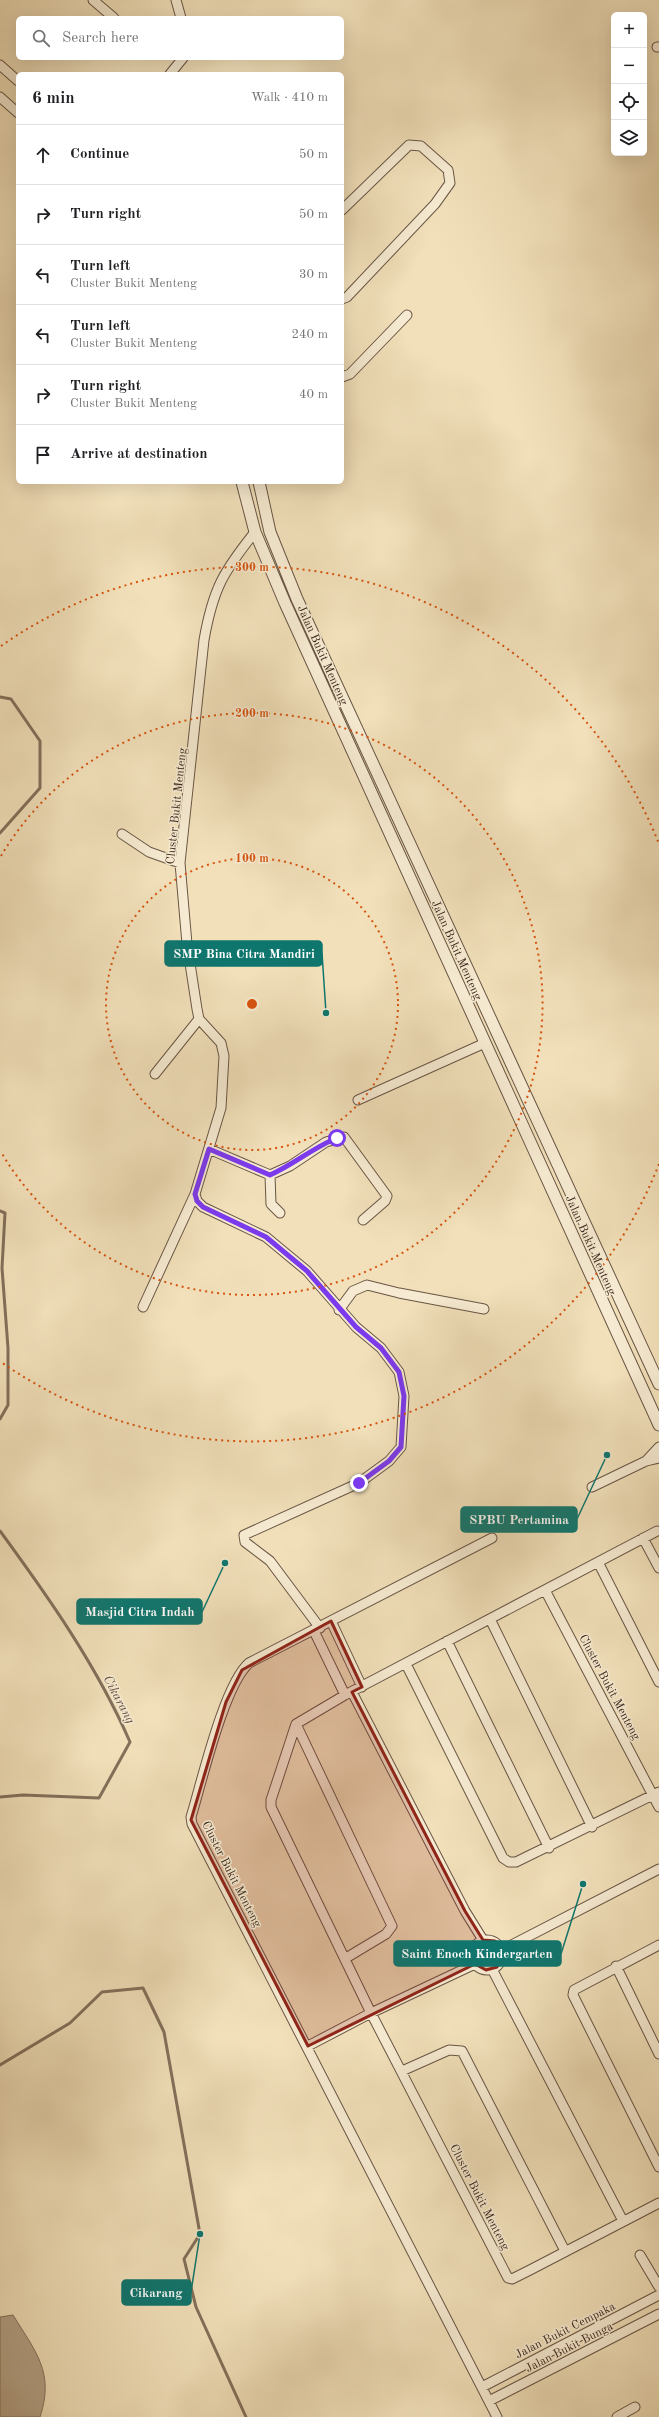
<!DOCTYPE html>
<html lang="en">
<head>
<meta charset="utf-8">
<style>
  :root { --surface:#fff; --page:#f2f2f2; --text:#202124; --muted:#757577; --line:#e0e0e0 }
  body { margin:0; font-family:"Old Standard TT",serif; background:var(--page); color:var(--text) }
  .controls { position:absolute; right:12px; top:12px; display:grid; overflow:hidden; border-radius:6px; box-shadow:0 4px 16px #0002 }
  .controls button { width:36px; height:36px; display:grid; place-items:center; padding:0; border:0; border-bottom:1px solid var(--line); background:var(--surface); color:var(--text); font:20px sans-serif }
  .stop { position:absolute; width:12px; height:12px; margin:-9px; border:3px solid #7c3aed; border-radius:50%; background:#fff }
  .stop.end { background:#7c3aed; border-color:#fff; box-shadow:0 1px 4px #0008 }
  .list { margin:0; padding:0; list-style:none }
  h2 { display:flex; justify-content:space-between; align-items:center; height:52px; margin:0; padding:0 16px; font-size:17px }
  h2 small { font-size:13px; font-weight:400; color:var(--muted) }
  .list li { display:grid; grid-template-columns:26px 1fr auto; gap:12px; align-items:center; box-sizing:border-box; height:60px; padding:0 16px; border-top:1px solid var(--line) }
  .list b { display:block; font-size:15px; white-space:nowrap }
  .list p { margin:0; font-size:13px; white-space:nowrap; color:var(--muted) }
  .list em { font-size:13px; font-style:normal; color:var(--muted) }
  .icon { flex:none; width:22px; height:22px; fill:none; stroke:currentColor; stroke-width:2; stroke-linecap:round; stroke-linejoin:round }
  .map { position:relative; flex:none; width:659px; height:2417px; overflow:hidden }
  .search { position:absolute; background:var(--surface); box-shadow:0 4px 16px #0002; left:16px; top:16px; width:328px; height:44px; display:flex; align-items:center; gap:10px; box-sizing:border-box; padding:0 14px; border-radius:6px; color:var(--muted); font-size:15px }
  .panel { position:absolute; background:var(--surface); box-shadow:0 4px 16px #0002; left:16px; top:72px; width:328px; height:412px; border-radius:6px }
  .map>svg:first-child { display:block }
  .water { fill:#b3a185; stroke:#83705b }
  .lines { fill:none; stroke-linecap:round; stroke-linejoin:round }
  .stream { stroke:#83705b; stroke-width:3 }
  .minor-casing { stroke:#695544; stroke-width:11 }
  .tertiary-casing { stroke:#695544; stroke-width:13 }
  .minor { stroke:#f6ebd2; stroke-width:9 }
  .tertiary { stroke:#f6ebd2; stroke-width:11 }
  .route { stroke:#7c3aed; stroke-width:5 }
  .marked { fill:#8f2418; fill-opacity:0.2; stroke:#8f2418; stroke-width:3; stroke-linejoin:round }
  .ring { fill:none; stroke:#d7540e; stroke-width:2; stroke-dasharray:2 4 }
  .labels { text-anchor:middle; stroke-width:3; stroke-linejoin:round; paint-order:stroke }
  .street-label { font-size:12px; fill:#3c271d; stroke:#f6ebd2 }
  .water-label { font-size:13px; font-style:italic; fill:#604c3c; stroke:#f6ebd2 }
  .centre { fill:#d7540e; stroke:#f6ebd2; stroke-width:2 }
  .ring-label { font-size:12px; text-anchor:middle; font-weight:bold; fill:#d7540e; stroke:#f6ebd2; stroke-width:3; stroke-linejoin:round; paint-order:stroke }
  .leader { fill:none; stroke:#0f766e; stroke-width:1.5 }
  .callout-dot { fill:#0f766e; stroke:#f6ebd2; stroke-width:1.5 }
  .callout { fill:#0f766e; stroke:#0f766e; stroke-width:1.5 }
  .callout-label { font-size:13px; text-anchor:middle; font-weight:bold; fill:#fff }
</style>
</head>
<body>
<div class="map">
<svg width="659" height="2417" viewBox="0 0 659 2417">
  <rect width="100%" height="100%" fill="#f1e0ba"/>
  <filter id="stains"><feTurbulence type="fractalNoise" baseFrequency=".005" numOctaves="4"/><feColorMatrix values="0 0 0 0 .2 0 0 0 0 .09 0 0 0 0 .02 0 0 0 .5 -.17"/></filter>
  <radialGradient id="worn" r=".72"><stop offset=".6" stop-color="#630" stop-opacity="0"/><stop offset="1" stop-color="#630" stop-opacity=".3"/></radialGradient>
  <path class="water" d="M13,2315C35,2351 55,2372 40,2417H0V2317Z"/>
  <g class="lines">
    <path class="stream" d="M0,697L11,699L40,741V788L0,833
      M0,1211L5,1213L2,1268L8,1348V1405L0,1419
      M0,1531C49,1598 97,1666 130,1742L99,1798L23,1795L0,1797
      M0,2065L70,2023L102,1992L143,1988L164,2032L200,2234L184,2259L196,2307L246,2417"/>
    <g class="minor-casing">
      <path id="minor" d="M93,0L114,18
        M176,0L181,18
        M657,47H659
        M0,65L18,81
        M170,74L183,58
        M0,97L18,113
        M342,210L409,145L421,146L448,170L450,183L435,204L347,297L342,299
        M342,377L350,374L407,315
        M255,532C223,572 213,589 204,640L180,863L187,944L197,1009L199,1019L221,1043L224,1056L221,1108L195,1194L197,1201L203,1207L266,1237L307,1271L356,1327L381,1348L399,1372L404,1396L401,1447L389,1461L359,1483L244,1535L245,1542L270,1561L320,1628
        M122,834L149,852L180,863
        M155,1074L199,1019
        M358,1100L485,1043
        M209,1149L270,1175L271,1204L280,1213
        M270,1175L290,1166L326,1142L344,1137L387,1196L385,1201L363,1220
        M143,1307L195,1194
        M339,1310L353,1291L367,1285L399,1293L484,1309
        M646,1461L659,1447
        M592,1487L646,1461L659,1458
        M657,1531L345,1695L296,1724L271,1800V1807L371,2013L508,2278L512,2279L530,2270L659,2203
        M492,1538L249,1663C224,1685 202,1781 191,1817L192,1824L497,2417
        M643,1538L659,1568
        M598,1562L659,1682
        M545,1590L659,1807
        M490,1619L592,1827
        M331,1621L362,1687
        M314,1631L345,1695
        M447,1641L549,1848
        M406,1664L503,1858L509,1862H516L659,1792
        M352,1692L465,1911L483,1940
        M296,1724L392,1926L386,1934L346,1958
        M472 1955a15 15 0 1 1 30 0a15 15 0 1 1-30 0Z
        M659,1945L574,1990L573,1995L659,2167
        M502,1950L659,1869
        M616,1966L659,2054
        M492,1969L623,2221
        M308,2046L371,2013L475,1964
        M402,2071L449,2050L462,2051L565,2251
        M640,2255L659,2287
        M482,2387L659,2295
        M489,2401L659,2314
        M617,2417L635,2407"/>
    </g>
    <g class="tertiary-casing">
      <path id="tertiary" d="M242,482L255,532L285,603L659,1425
        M259,482L270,532L297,599L659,1384"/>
    </g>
    <use href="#minor" class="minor"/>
    <use href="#tertiary" class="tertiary"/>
  </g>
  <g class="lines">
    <path class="route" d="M337,1138C314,1147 293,1165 270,1175L209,1149L195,1194L197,1201L203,1207L266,1237L307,1271L356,1327L381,1348L399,1372L404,1396L401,1447L389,1461L359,1483"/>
  </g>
  <path class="marked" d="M331,1621L362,1687L352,1692L465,1911L483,1940L495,1941L502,1950L503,1956L497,1967L486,1970L475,1964L308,2046L191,1820L226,1702L242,1670Z"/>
  <g class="ring">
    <circle cx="252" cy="1004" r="146"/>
    <path d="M1 856A291 291 0 1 1 1 1152"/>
    <path d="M659 1164A437 437 0 0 1 1 1362M1 646A437 437 0 0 1 659 844"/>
  </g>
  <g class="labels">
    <g class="street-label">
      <text transform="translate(323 655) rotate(66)" y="4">Jalan Bukit Menteng</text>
      <text transform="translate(176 806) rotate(-84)" y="4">Cluster Bukit Menteng</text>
      <text transform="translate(457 950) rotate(66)" y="4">Jalan Bukit Menteng</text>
      <text transform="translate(591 1245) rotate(66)" y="4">Jalan Bukit Menteng</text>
      <text transform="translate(610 1687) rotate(62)" y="4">Cluster Bukit Menteng</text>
      <text transform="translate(232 1874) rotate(63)" y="4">Cluster Bukit Menteng</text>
      <text transform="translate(480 2197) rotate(63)" y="4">Cluster Bukit Menteng</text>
      <text transform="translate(565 2330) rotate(-27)" y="4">Jalan Bukit Cempaka</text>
      <text transform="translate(569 2347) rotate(-27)" y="4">Jalan Bukit Bunga</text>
    </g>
    <g class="water-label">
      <text transform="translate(120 1699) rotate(62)" y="5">Cikarang</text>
    </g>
  </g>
  <circle cx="252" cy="1004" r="6" class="centre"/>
  <g class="ring-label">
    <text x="252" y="571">300 m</text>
    <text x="252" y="717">200 m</text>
    <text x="252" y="862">100 m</text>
  </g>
  <path class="leader" d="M326 1013L322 953M607 1455L577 1519M225 1563L202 1612M583 1884L561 1954M200 2234L191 2292"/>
  <g class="callout-dot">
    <circle cx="326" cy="1013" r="4"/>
    <circle cx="607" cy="1455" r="4"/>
    <circle cx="225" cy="1563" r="4"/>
    <circle cx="583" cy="1884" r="4"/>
    <circle cx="200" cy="2234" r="4"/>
  </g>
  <g class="callout">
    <rect x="165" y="941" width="157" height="25" rx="4"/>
    <rect x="461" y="1507" width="116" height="25" rx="4"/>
    <rect x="77" y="1599" width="125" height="25" rx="4"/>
    <rect x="394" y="1941" width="167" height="25" rx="4"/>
    <rect x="122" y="2280" width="69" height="25" rx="4"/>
  </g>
  <g class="callout-label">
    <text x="244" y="958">SMP Bina Citra Mandiri</text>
    <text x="519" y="1524">SPBU Pertamina</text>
    <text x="140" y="1616">Masjid Citra Indah</text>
    <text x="477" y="1958">Saint Enoch Kindergarten</text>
    <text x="156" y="2297">Cikarang</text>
  </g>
  <rect width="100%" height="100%" filter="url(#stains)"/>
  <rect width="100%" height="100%" fill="url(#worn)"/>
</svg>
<div class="controls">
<button>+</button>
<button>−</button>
<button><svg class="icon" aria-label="locate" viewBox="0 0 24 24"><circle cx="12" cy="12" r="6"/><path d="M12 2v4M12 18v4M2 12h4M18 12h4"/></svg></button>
<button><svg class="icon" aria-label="layers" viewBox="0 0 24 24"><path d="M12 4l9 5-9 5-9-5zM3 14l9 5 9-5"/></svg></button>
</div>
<div class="stop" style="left:337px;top:1138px"></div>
<div class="stop end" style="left:359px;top:1483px"></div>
<div class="search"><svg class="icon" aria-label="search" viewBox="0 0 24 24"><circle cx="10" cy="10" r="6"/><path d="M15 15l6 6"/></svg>Search here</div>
<section class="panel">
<h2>6 min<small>Walk · 410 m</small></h2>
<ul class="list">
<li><svg class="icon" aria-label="ahead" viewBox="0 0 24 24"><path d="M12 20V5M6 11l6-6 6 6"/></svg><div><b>Continue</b></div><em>50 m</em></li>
<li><svg class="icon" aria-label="right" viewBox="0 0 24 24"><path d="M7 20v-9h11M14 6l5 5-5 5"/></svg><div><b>Turn right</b></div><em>50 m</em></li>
<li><svg class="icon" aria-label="left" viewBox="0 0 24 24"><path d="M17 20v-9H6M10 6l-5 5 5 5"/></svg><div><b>Turn left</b><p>Cluster Bukit Menteng</p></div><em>30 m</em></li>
<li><svg class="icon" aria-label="left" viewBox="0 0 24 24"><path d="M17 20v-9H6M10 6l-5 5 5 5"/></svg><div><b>Turn left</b><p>Cluster Bukit Menteng</p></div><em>240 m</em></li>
<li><svg class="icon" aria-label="right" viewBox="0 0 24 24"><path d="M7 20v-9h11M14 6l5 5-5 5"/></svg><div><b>Turn right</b><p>Cluster Bukit Menteng</p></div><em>40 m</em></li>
<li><svg class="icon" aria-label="arrive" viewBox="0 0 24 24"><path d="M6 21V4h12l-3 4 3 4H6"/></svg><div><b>Arrive at destination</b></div></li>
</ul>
</section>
</div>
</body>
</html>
